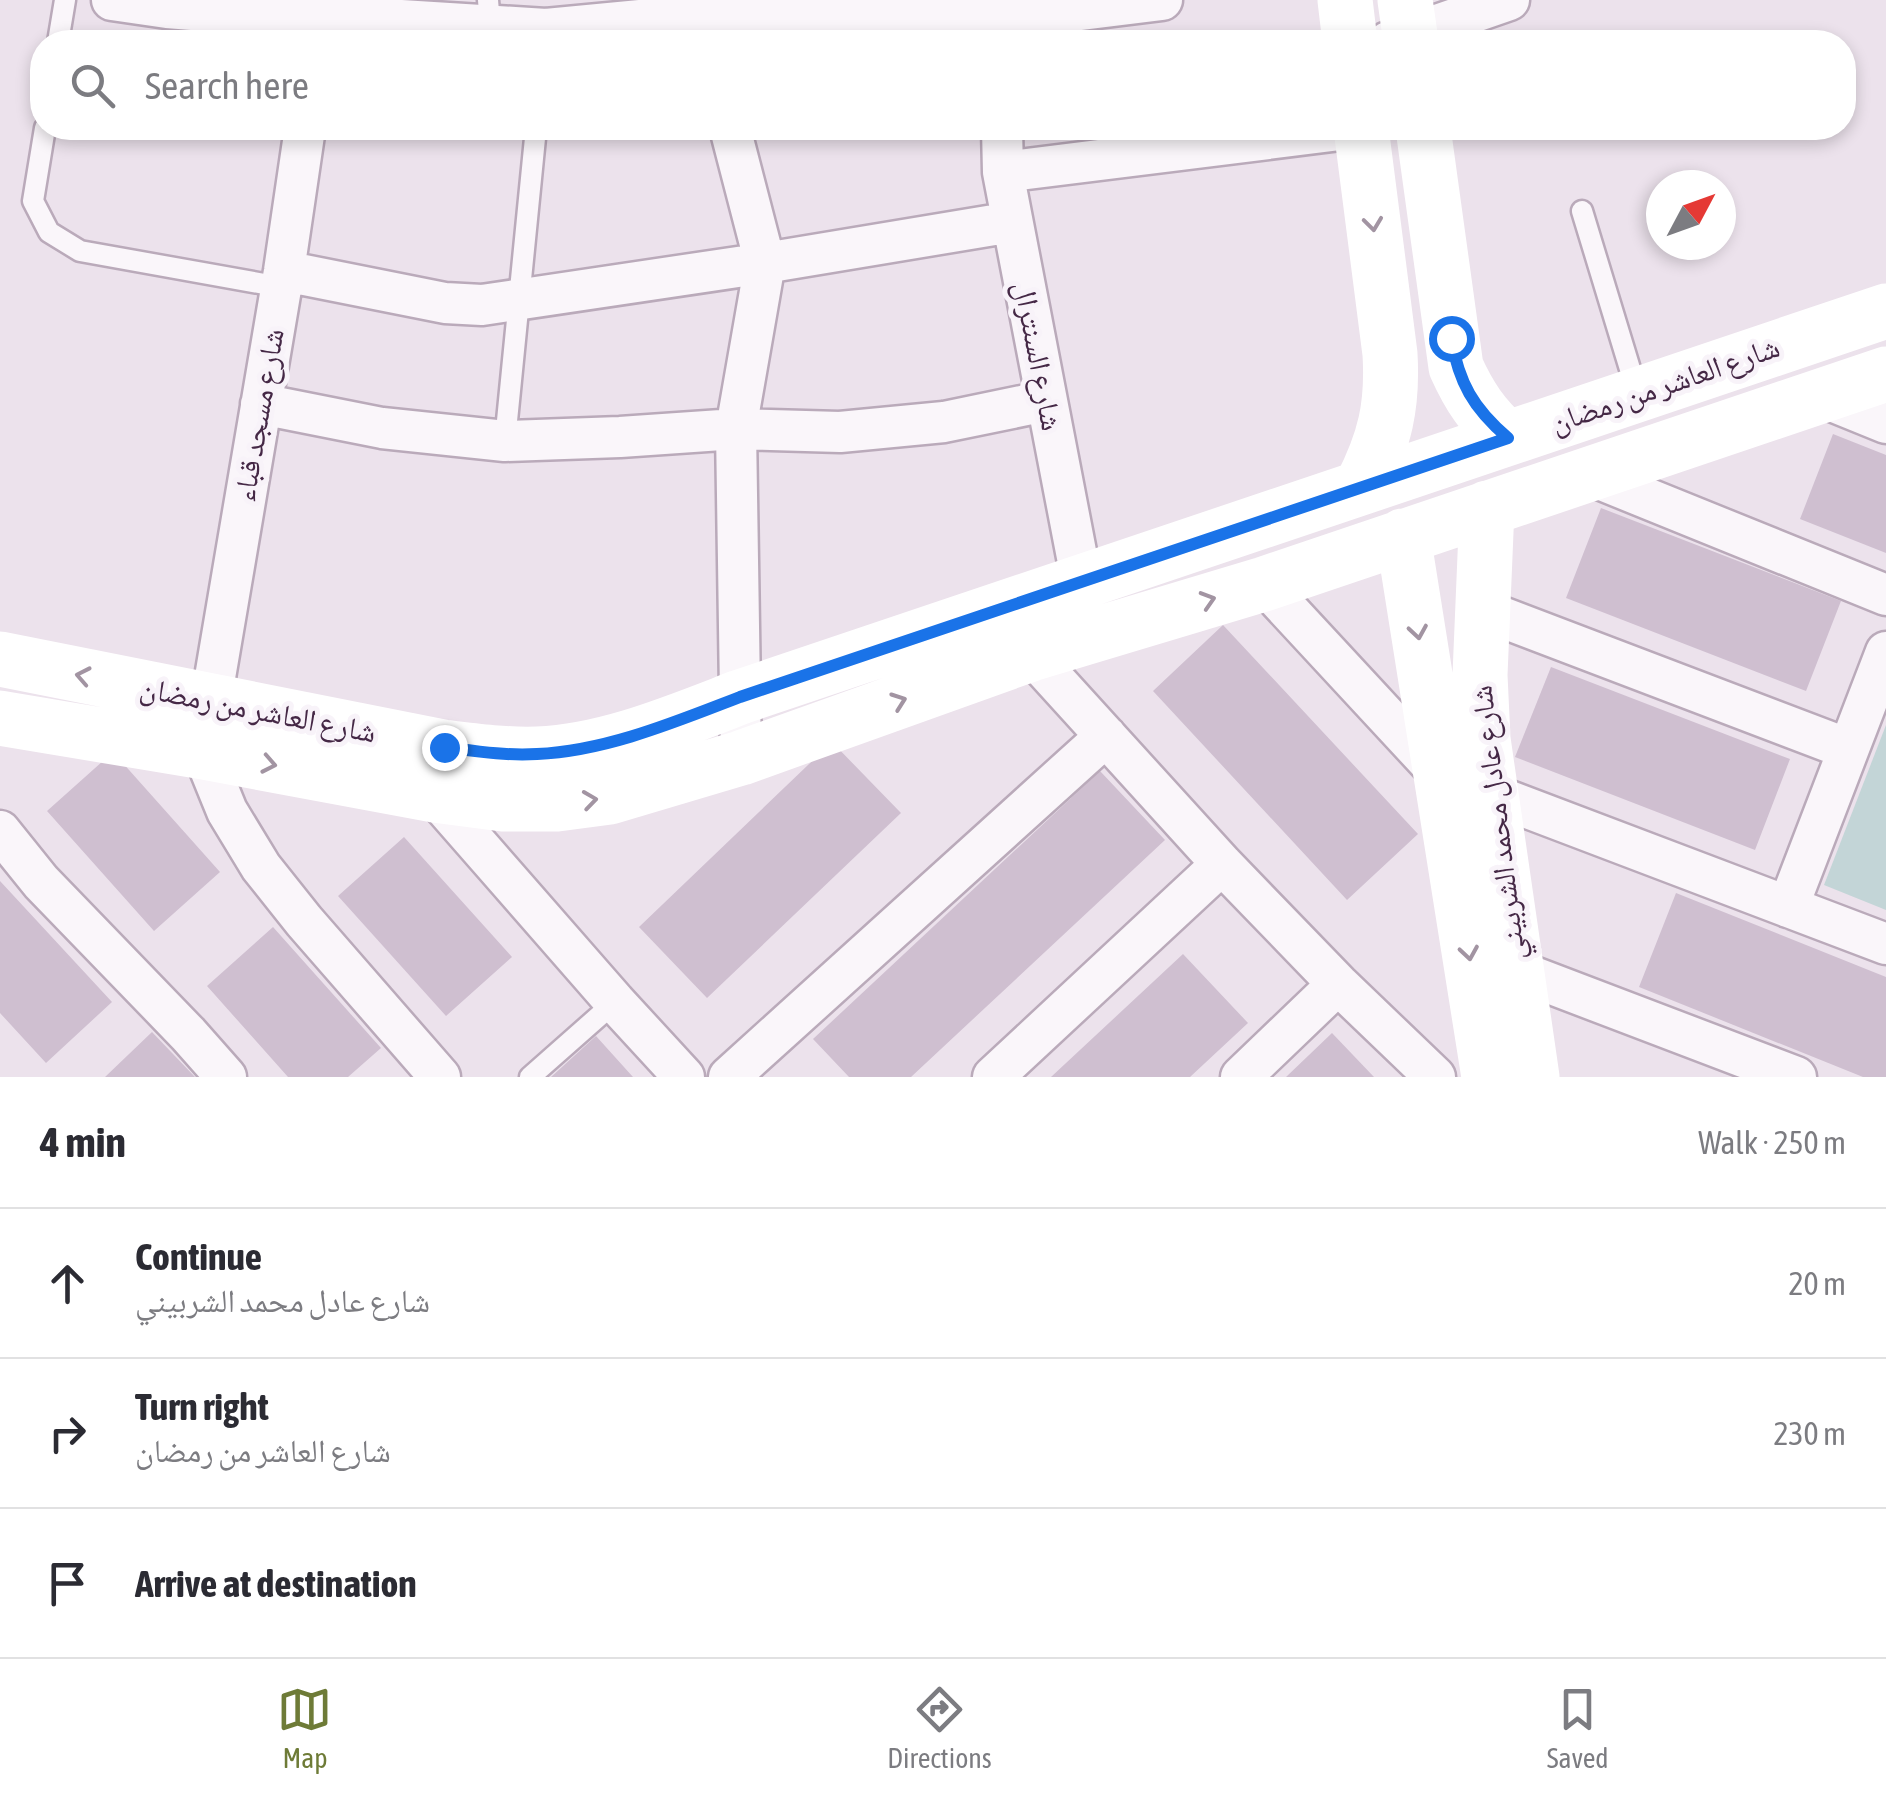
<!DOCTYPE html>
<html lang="en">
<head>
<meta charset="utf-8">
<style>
  :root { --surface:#fff; --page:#f7f7f7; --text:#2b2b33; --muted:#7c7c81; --line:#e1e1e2; --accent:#6e7b37 }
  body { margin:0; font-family:"Asap Condensed","Noto Naskh Arabic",sans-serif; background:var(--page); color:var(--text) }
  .compass { position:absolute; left:1646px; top:170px; width:90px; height:90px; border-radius:50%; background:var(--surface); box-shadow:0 5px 15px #0003; rotate:49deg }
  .stop { position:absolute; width:30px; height:30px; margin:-22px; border:8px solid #1a73e8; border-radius:50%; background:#fff }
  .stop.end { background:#1a73e8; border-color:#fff; box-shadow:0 2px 10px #0008 }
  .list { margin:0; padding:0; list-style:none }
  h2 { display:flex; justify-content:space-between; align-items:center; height:130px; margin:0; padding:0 40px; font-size:42px }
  h2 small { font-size:32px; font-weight:400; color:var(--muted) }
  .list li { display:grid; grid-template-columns:65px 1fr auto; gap:30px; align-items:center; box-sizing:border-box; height:150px; padding:0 40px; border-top:2px solid var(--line) }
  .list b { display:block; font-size:38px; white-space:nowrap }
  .list p { margin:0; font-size:32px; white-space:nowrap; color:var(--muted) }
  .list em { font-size:32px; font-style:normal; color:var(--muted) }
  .icon { flex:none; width:55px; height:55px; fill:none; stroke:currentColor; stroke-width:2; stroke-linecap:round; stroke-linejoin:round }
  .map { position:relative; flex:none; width:1886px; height:1077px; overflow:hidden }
  .search { position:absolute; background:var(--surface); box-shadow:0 5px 15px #0003; left:30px; right:30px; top:30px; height:110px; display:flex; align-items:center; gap:25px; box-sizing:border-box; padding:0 35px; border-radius:40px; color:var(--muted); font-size:38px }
  .sheet { height:580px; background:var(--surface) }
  nav { display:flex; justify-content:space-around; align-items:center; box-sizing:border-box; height:140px; border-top:2px solid var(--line); background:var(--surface); font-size:28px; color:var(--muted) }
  nav a { display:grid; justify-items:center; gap:5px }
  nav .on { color:var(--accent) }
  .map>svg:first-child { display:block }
  .green { fill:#c3d5d7 }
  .building { fill:#cfbfd0 }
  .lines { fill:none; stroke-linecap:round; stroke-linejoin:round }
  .lane-casing { stroke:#baaaba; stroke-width:25 }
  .street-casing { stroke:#baaaba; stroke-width:45 }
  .lane { stroke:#faf6fa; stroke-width:20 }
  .street { stroke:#faf6fa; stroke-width:40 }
  .secondary { stroke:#fff; stroke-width:55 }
  .oneway { stroke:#a294a2 }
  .route { stroke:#1a73e8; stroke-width:12 }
  .labels { text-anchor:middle; stroke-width:10; stroke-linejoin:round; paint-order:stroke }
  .street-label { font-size:30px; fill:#452846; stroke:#f8f3f9 }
</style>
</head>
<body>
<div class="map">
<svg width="1886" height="1077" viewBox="0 0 1886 1077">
  <rect width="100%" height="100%" fill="#ece2ec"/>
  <path class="green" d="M1886,725V910L1824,885Z"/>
  <path class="building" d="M1833,434L1886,455V553L1800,519Z
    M1601,508L1841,601L1806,691L1566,598Z
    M1223,625L1418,834L1347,900L1153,691Z
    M1551,667L1790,759L1755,850L1515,757Z
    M832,742L901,813L707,998L639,927Z
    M113,752L220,872L154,931L47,811Z
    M1100,771L1165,840L911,1077H849L813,1039Z
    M404,837L512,957L446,1016L338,896Z
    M0,881L112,1002L46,1063L0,1013Z
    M1676,893L1886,977V1077H1863L1639,987Z
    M273,927L381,1048L348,1077H288L207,986Z
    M1183,954L1248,1023L1190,1077H1051Z
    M152,1032L195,1077H105Z
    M1332,1033L1374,1077H1286Z
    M596,1036L633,1077H551Z"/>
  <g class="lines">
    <g class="lane-casing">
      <path id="lane" d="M488,0L490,25
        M58,42L65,0
        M45,128L33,201L49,232L80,251L281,287
        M1582,211L1637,392
        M505,441L536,128
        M530,1077L615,1002"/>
    </g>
    <g class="street-casing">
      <path id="street" d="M112,0L167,8L243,14L321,15L546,29L702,14L786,20L999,10L1057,13L1162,0
        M1388,42L1509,0
        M730,128L765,263L736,429L741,758
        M1002,128L1003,172L1082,583
        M1003,172L1356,128
        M284,271L445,303L482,305L765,263L1012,222
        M1822,397L1886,423
        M261,404L382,428L505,441L620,437L736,429L840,432L944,422L1046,401
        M1587,474L1886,595
        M1264,584L1441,775L1886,944
        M1483,610L1848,749
        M1031,654L1222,864L1338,984L1435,1077
        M211,701L284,271L305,128
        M203,752L227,811L261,867L304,921L440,1077
        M434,795L615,1002L684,1077
        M0,831L41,882L188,1034L226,1077
        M1788,907L1886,652
        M1515,970L1796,1077
        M729,1077L1106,736
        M993,1077L1222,864
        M1241,1077L1338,984"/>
    </g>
    <use href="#lane" class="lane"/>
    <use href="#street" class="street"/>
    <path class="secondary" d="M1345,0L1350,42
      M1405,0L1411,42
      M1361,128L1390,354C1393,406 1385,440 1361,487
      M1423,128L1456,367C1469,396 1483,417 1507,438
      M1487,508L1480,675L1483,739L1532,1077
      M1403,536L1489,1077
      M0,659L443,747C475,751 505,755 537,754C607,751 675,722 740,697L1886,311
      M0,718L203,752L434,795L503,804H557L610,797L741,758L1031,654L1264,584L1886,374"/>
  </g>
  <defs><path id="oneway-chevron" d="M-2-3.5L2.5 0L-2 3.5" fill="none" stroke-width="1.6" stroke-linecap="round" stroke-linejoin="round" transform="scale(2.5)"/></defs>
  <g class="oneway">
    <use href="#oneway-chevron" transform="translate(1373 224) rotate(83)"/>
    <use href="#oneway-chevron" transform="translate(1208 600) rotate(-17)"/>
    <use href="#oneway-chevron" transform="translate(1418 632) rotate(81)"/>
    <use href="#oneway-chevron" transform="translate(83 676) rotate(-169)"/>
    <use href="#oneway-chevron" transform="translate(899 701) rotate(-20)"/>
    <use href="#oneway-chevron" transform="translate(269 764) rotate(11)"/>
    <use href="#oneway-chevron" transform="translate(590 800) rotate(-8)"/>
    <use href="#oneway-chevron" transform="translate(1469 953) rotate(81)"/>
  </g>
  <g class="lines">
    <path class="route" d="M444,747C475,751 505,756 537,754C606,751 675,722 740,697L1508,438C1473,408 1459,383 1451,338"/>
  </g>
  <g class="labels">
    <g class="street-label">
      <text transform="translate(1038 356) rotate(79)" y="10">شارع السنترال</text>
      <text transform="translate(1665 385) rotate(-19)" y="10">شارع العاشر من رمضان</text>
      <text transform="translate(259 415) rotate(-80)" y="10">شارع مسجد قباء</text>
      <text transform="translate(258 710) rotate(11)" y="10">شارع العاشر من رمضان</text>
      <text transform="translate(1498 823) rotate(-97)" y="10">شارع عادل محمد الشربيني</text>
    </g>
  </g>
</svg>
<svg class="compass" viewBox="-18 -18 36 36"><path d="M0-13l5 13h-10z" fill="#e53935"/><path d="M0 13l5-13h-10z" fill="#7c7c81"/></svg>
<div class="stop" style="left:1451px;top:338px"></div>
<div class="stop end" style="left:444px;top:747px"></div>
<div class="search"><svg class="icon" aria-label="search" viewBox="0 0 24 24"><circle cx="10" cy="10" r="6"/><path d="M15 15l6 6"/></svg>Search here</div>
</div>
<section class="sheet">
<h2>4 min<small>Walk · 250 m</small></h2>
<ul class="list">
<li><svg class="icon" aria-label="ahead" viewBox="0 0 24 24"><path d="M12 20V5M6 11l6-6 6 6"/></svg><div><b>Continue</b><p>شارع عادل محمد الشربيني</p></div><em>20 m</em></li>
<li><svg class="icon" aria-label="right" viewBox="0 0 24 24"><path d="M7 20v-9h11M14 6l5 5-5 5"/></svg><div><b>Turn right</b><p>شارع العاشر من رمضان</p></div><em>230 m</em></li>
<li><svg class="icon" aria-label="arrive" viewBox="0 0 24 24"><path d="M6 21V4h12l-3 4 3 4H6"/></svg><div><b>Arrive at destination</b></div></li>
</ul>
</section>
<nav>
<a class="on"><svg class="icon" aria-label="map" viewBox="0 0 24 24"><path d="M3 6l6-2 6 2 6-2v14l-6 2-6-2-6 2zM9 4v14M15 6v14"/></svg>Map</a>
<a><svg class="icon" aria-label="directions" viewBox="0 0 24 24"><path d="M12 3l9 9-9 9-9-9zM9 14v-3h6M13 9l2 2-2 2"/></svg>Directions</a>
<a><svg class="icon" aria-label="saved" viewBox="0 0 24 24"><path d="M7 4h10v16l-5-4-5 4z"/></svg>Saved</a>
</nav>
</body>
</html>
